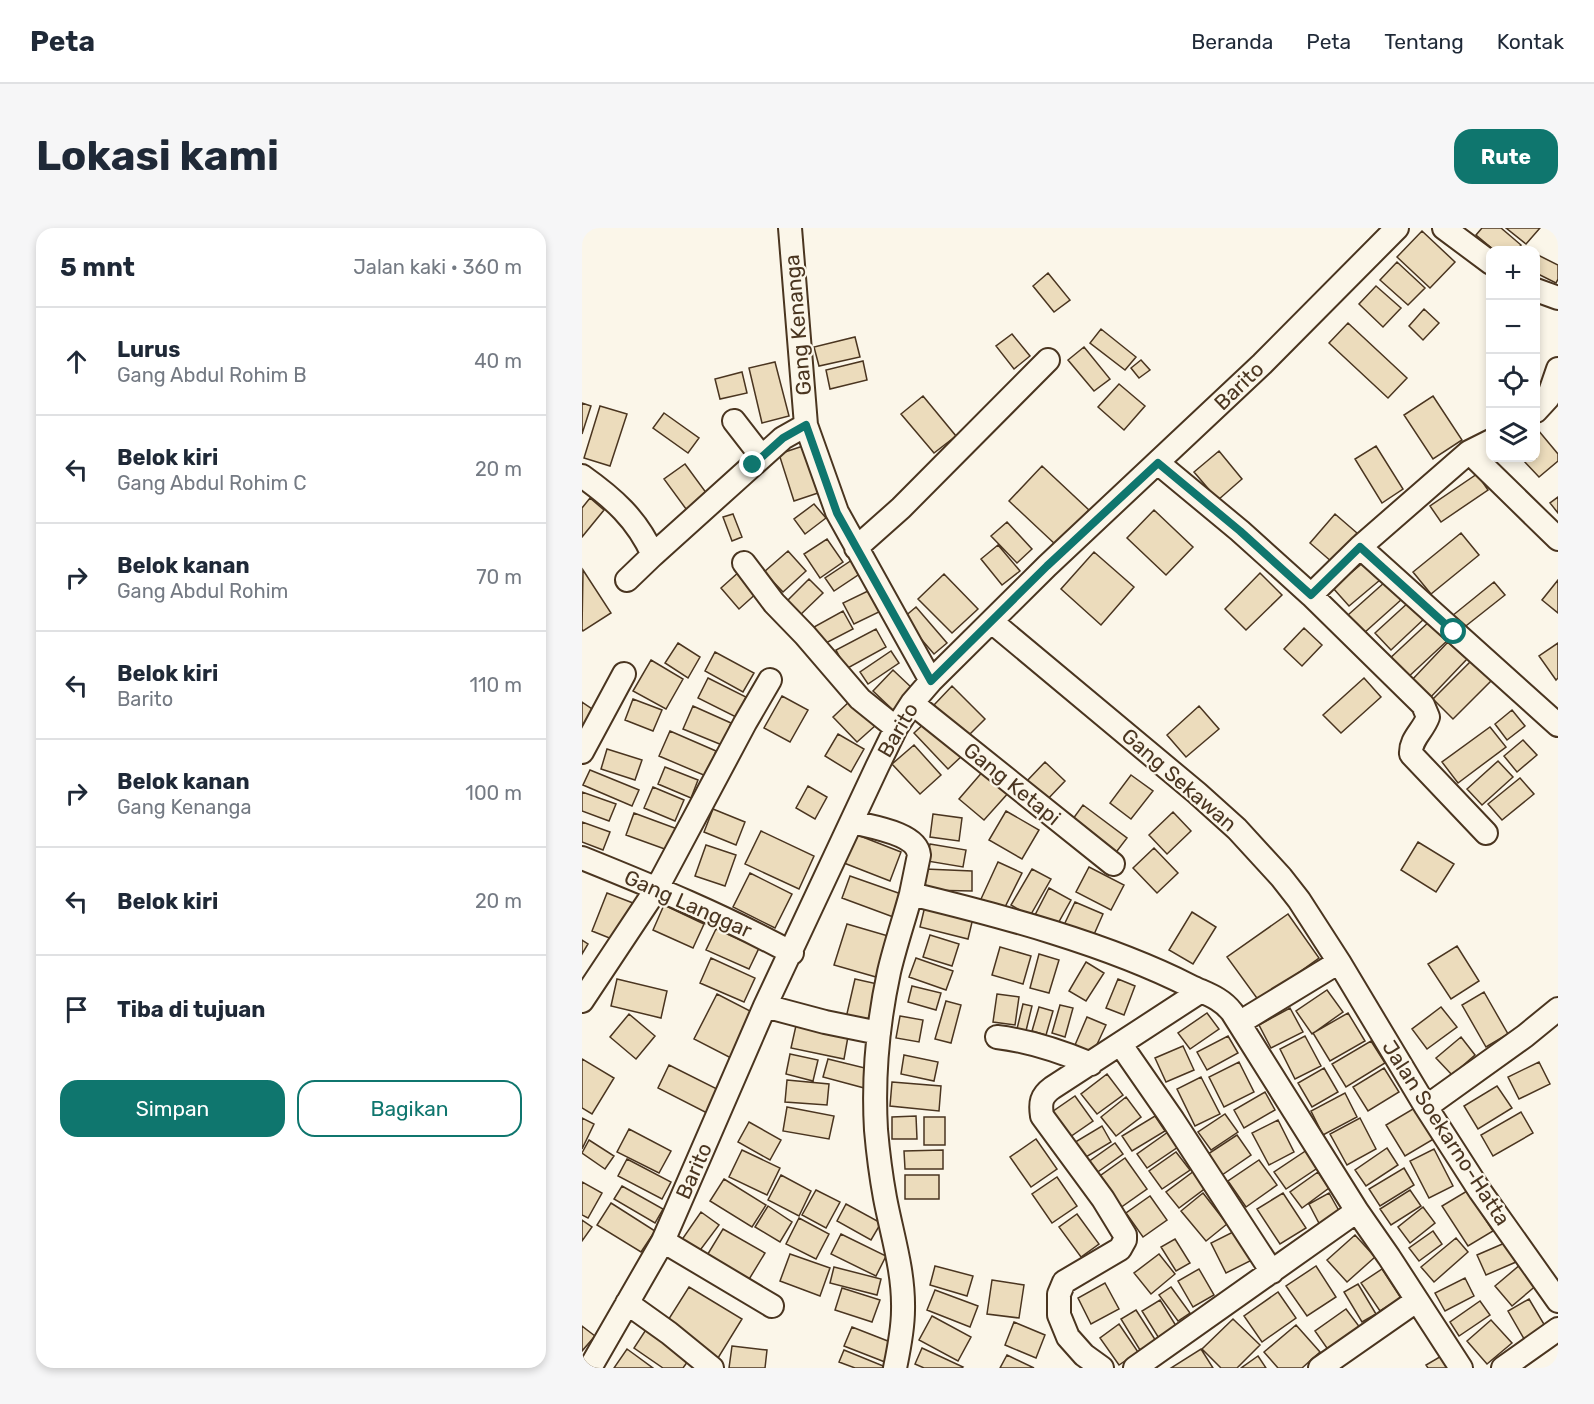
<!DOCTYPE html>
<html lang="id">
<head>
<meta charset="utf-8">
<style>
  :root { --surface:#fff; --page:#f6f6f7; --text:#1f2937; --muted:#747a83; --line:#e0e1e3; --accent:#0f766e }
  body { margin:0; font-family:Rubik,sans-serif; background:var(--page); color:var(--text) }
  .controls { position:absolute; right:18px; top:18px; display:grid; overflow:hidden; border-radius:12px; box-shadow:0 3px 9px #0003 }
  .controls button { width:54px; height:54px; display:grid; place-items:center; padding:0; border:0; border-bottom:2px solid var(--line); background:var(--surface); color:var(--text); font:30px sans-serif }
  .stop { position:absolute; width:18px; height:18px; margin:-14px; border:4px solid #0f766e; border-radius:50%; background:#fff }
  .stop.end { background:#0f766e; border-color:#fff; box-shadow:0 2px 6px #0008 }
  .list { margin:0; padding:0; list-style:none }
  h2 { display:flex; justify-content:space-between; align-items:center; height:78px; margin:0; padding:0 24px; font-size:26px }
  h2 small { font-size:20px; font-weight:400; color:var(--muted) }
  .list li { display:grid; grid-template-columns:39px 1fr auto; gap:18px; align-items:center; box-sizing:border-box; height:108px; padding:0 24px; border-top:2px solid var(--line) }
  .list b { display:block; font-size:22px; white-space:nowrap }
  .list p { margin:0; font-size:20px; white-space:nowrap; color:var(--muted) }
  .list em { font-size:20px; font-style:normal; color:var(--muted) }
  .actions { display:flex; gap:12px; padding:18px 24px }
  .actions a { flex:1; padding:14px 0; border:2px solid var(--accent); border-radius:18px; text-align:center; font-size:21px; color:var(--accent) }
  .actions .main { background:var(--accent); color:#fff }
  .icon { flex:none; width:33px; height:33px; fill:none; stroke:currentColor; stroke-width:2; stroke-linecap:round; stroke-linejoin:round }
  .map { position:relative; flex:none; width:976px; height:1140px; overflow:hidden; border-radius:18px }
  header { display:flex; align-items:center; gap:36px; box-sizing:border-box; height:84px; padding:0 30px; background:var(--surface); border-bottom:2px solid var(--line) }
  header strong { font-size:28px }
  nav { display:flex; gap:33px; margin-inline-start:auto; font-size:21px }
  .intro { display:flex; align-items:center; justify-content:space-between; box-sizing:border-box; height:144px; padding:0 36px }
  h1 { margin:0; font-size:42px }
  .button { padding:15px 27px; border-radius:18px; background:var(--accent); color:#fff; font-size:21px; font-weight:700 }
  main { display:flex; gap:36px; padding:0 36px }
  aside { flex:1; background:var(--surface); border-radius:18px; box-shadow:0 3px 9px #0003 }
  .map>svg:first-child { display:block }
  .building { fill:#ecdcbc; stroke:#4a3520; stroke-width:1.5 }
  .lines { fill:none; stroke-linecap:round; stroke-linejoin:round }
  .minor-casing { stroke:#4a3520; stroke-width:26 }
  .minor { stroke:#fbf6e9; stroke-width:22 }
  .route { stroke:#0f766e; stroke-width:8 }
  .labels { text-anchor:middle; stroke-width:4.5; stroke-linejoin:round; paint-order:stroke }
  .street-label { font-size:21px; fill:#4a3520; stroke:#fbf6e9 }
</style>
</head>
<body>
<header>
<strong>Peta</strong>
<nav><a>Beranda</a><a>Peta</a><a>Tentang</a><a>Kontak</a></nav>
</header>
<div class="intro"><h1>Lokasi kami</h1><a class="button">Rute</a></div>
<main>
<aside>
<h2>5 mnt<small>Jalan kaki · 360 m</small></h2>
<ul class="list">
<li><svg class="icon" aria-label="ahead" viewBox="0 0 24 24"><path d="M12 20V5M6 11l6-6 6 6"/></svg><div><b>Lurus</b><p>Gang Abdul Rohim B</p></div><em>40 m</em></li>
<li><svg class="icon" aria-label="left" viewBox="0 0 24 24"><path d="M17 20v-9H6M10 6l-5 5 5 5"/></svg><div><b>Belok kiri</b><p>Gang Abdul Rohim C</p></div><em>20 m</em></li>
<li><svg class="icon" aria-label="right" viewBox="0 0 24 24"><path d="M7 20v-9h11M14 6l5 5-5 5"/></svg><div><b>Belok kanan</b><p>Gang Abdul Rohim</p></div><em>70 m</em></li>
<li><svg class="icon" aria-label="left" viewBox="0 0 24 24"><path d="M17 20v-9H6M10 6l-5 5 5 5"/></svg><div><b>Belok kiri</b><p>Barito</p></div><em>110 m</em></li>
<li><svg class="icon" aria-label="right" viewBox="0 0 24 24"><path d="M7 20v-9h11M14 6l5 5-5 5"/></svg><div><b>Belok kanan</b><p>Gang Kenanga</p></div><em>100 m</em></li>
<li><svg class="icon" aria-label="left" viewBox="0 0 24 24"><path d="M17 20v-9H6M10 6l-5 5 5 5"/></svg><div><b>Belok kiri</b></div><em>20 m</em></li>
<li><svg class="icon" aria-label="arrive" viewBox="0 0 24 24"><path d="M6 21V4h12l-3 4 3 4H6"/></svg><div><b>Tiba di tujuan</b></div></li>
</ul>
<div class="actions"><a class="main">Simpan</a><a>Bagikan</a></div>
</aside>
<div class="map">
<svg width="976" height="1140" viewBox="0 0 976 1140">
  <rect width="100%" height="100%" fill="#fbf6e9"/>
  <path class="building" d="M900,0H919L939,17L935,22H912L894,7Z
    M924,0H958L944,16Z
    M840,3L873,34L848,60L815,29Z
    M954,26L976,37V51L974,55L954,45Z
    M815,34L843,60L826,77L798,52Z
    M466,45L488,72L472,84L451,58Z
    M794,58L819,80L801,99L777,76Z
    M842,81L857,95L841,112L827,98Z
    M766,95L825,150L806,170L747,115Z
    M519,101L554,129L543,142L508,115Z
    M430,106L448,128L432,141L414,118Z
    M273,109L278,129L237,138L232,119Z
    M502,119L528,151L512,163L486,132Z
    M559,132L568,142L557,150L549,140Z
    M281,133L285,152L248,161L244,142Z
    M193,134L207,188L180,195L167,140Z
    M160,144L165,165L138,171L133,151Z
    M537,156L563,178L542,202L516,179Z
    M341,168L374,208L352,225L319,186Z
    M851,168L880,212L851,231L822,187Z
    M0,175L9,178L0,206Z
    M18,178L45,186L28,238L2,230Z
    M82,185L117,210L106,225L71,200Z
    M956,202L976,226V233L957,249L939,230H954V204Z
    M227,216L242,263L212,273L197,226Z
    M794,218L821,261L800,275L773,231Z
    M637,223L660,251L636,272L612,244Z
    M103,236L128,270L107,285L82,251Z
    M460,238L507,282L474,317L427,273Z
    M895,246L906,262L859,294L848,278Z
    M976,269V285L968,275Z
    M8,270L22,282L0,309V280Z
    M232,276L244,290L223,306L212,291Z
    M572,282L611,319L584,347L545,310Z
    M151,286L160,309L150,313L141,289Z
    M753,286L775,305L750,334L728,315Z
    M425,294L450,321L435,335L409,308Z
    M879,305L897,327L849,366L831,344Z
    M245,311L261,334L238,350L222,326Z
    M416,317L438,343L420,357L399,331Z
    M206,323L224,343L201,364L182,344Z
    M512,324L552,359L519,397L479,361Z
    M270,332L279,345L252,363L243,350Z
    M783,333L798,352L767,378L751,360Z
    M1,342L29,385L1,403L0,401Z
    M158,343L177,363L157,381L139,360Z
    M678,345L700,367L664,402L643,381Z
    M362,346L396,381L370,405L336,371Z
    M227,351L241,365L215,390L202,376Z
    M976,352V385L960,372Z
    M803,354L820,371L782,405L766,387Z
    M912,354L923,367L880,401L870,388Z
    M288,362L299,383L272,396L261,375Z
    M828,373L843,390L809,422L793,405Z
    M334,379L365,415L352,426L321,390Z
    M261,383L271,401L242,416L232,399Z
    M849,392L867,411L823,452L805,433Z
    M722,400L740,417L720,438L702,421Z
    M294,401L304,419L264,441L254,422Z
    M866,414L885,431L846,472L828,454Z
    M96,415L118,429L106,450L83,435Z
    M976,415V450L974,452L957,428Z
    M309,423L317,435L286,456L278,444Z
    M133,424L172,445L161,464L123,443Z
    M892,430L912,450L871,491L851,471Z
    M69,432L101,451L84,481L51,463Z
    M311,442L331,461L311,482L291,463Z
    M126,450L164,469L154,489L116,470Z
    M782,450L799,469L759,505L741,487Z
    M370,458L403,491L384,510L352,477Z
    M200,468L226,482L208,514L182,500Z
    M51,471L80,482L71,503L43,492Z
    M269,472L294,497L275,514L251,489Z
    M0,474L13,483L0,500Z
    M111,478L149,495L140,517L101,501Z
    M617,478L637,501L604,529L585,507Z
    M930,482L943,498L925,512L913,496Z
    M347,491L382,526L366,541L332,505Z
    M908,499L924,519L876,555L860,534Z
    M88,503L134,523L124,548L77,528Z
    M256,506L282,521L269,544L243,528Z
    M941,512L955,527L935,544L922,528Z
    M332,517L359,547L338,566L310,536Z
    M25,521L60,532L53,552L19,541Z
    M916,533L931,549L900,577L885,561Z
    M463,534L483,553L463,574L443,555Z
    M83,539L116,552L109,570L76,556Z
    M8,542L57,562L50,578L1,557Z
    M402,542L428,563L402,592L377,571Z
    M549,547L571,563L549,591L528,575Z
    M938,550L952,566L920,592L906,576Z
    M226,558L245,569L233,591L214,580Z
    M71,559L102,572L93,593L62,580Z
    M0,564L34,576L27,593L0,583Z
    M501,577L545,610L532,627L488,595Z
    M131,581L163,594L154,617L122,604Z
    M424,583L457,602L440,631L407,612Z
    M591,584L609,603L585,626L567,607Z
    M52,585L98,602L91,624L44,607Z
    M351,586L380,590L377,613L348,609Z
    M0,594L28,604L21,622L0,614Z
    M179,603L232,628L217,661L163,636Z
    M273,606L319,624L308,653L262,635Z
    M836,614L872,636L854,664L819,642Z
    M348,616L384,622L381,639L345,633Z
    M124,617L154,627L143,658L113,648Z
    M572,620L596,645L575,665L551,640Z
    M416,634L440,645L422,681L399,671Z
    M507,639L542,657L529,682L494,664Z
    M343,641L390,643V663L343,662Z
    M450,641L469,651L448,688L429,677Z
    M168,645L210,666L193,700L151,679Z
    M268,648L322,667L314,690L260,670Z
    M467,660L489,672L474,699L452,689Z
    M25,665L51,675L35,713L10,703Z
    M493,674L521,686L510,711L481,699Z
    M82,677L122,696L111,720L71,702Z
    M343,678L391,690L386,711L338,699Z
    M610,684L634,699L611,736L587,722Z
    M706,686L737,730L677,773L645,729Z
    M265,696L313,710L301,751L252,737Z
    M134,701L177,720L167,741L124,722Z
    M348,707L377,716L370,738L341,729Z
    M0,712L6,716L0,726Z
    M875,718L897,753L869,771L846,736Z
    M418,719L449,728L441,756L410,747Z
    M457,726L477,732L467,765L448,760Z
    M129,730L173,750L162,774L118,755Z
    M334,730L371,743L364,762L327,749Z
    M504,734L522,745L504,773L487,763Z
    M35,751L85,763L79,790L29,778Z
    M273,751L300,757L291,796L264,790Z
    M536,751L553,758L542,787L524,780Z
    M330,758L359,765L354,782L326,774Z
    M745,762L761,784L730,806L714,783Z
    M902,764L926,806L904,819L880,777Z
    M135,766L172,785L149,830L112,811Z
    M415,766L437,769L433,797L411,794Z
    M364,773L379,777L369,815L353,811Z
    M441,776L450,778L443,807L434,805Z
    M478,777L491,780L483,809L470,805Z
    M457,779L471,783L464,807L450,803Z
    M859,779L875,799L845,821L830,801Z
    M708,780L721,804L689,820L677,797Z
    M625,785L637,801L608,821L596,805Z
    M766,785L783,813L748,833L731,805Z
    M47,786L73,808L54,831L28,809Z
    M318,788L341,792L337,814L314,810Z
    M505,789L524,797L511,825L493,817Z
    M215,793L267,803L262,831L209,820Z
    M646,808L656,825L625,842L615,824Z
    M723,808L739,838L713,851L698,821Z
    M879,809L893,827L870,847L854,830Z
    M789,813L803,835L764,859L750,836Z
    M601,818L612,842L584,854L573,830Z
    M208,826L236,832L231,853L204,846Z
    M322,827L356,834L352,853L319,846Z
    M0,831L32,850L10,886L0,880Z
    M246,831L291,842L286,861L241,849Z
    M657,834L672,864L642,879L627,849Z
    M957,834L968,856L937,871L926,849Z
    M87,837L137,862L125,885L76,860Z
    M742,840L756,864L730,879L716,855Z
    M802,840L817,864L786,883L771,859Z
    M525,846L541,867L515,886L499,866Z
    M619,849L638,886L613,898L595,861Z
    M205,852L247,856L245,877L203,874Z
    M310,854L359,858L357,883L308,878Z
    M915,858L930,880L896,901L882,878Z
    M683,864L693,882L662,900L652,882Z
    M763,865L775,889L741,907L729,883Z
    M493,868L511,893L485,911L467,886Z
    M544,869L559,889L534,908L519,889Z
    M836,878L855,909L823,928L804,897Z
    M205,879L252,888L247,911L201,903Z
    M939,884L951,905L911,928L899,907Z
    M643,886L656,904L629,922L616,904Z
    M334,888L335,911H310V889Z
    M573,888L583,903L550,923L540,908Z
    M342,889H363V917H342Z
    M0,890L12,896L0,921Z
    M778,890L794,921L765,937L748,906Z
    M696,892L712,924L687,937L670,905Z
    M167,894L199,912L188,932L156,914Z
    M520,898L529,914L499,932L490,916Z
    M47,901L89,923L77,945L35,924Z
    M586,904L596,919L565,940L555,926Z
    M655,907L669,927L640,947L626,926Z
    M454,911L475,941L449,959L428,929Z
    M7,912L32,928L23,941L0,925Z
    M533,915L541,926L510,948L502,937Z
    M805,920L816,937L784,958L773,942Z
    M852,921L871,958L847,970L828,933Z
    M160,922L198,940L185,967L147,949Z
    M361,922V941H323L322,923Z
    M725,922L737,939L704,961L692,944Z
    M594,924L608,942L580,961L567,943Z
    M543,930L565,961L538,980L515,950Z
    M45,931L89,954L80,971L36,948Z
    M677,932L695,957L664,979L646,953Z
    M822,940L832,957L798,978L787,961Z
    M612,943L625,959L597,980L584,964Z
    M736,944L747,960L720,980L708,964Z
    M199,947L229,963L217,988L186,972Z
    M323,947H357V971H323Z
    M475,949L495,978L470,995L450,966Z
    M142,951L184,977L170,999L128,973Z
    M0,954L20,965L6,990L0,987Z
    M40,958L81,981L73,995L32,971Z
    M234,962L258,974L244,1000L220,987Z
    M828,962L839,978L809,997L798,981Z
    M885,963L911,1003L886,1018L860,978Z
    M621,965L645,996L624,1013L599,983Z
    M701,965L724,1000L698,1016L675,981Z
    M747,965L761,990L740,1001L727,976Z
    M568,968L585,992L561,1009L544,985Z
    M29,975L73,1003L59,1024L15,997Z
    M264,976L299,995L289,1012L255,993Z
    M186,978L210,994L198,1014L173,999Z
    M841,979L853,995L828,1015L816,999Z
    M119,984L137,997L116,1025L99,1013Z
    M495,986L517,1016L499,1029L477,999Z
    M217,990L247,1006L234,1031L204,1016Z
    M0,992L10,999L0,1013Z
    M141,1001L183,1025L166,1053L124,1029Z
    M655,1002L670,1032L644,1045L629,1015Z
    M851,1003L860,1016L837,1033L827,1020Z
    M259,1006L304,1028L294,1048L249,1026Z
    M773,1007L793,1029L765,1054L745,1032Z
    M874,1010L886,1024L852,1054L839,1039Z
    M593,1011L608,1035L594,1043L579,1019Z
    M925,1014L934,1034L904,1047L895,1027Z
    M208,1026L248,1040L238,1068L198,1053Z
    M577,1026L593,1046L569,1066L552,1045Z
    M939,1036L956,1056L930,1078L913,1058Z
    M353,1038L391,1048L385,1068L348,1057Z
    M734,1038L754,1069L725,1088L704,1058Z
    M252,1039L299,1051L295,1067L248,1055Z
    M617,1041L632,1067L611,1079L596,1053Z
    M800,1041L819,1070L798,1083L779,1055Z
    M883,1050L892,1068L863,1083L853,1065Z
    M410,1052L442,1057L437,1090L405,1086Z
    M523,1055L537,1081L509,1096L496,1070Z
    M776,1056L794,1086L780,1094L762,1064Z
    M107,1059L160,1091L136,1130L83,1097Z
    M589,1059L608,1085L596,1093L577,1067Z
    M260,1060L298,1072L290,1094L253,1082Z
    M353,1062L396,1078L388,1099L345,1082Z
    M696,1064L714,1090L680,1114L662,1088Z
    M947,1071L966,1103L945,1116L926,1083Z
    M578,1072L596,1101L578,1112L560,1083Z
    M898,1073L908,1087L877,1108L868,1094Z
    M764,1081L779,1101L747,1123L733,1103Z
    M554,1082L574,1113L558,1122L539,1091Z
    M350,1088L389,1109L376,1133L337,1112Z
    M651,1091L678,1117L655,1140H639L620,1121Z
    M909,1092L930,1115L905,1136L885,1113Z
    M432,1094L463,1107L454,1130L423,1117Z
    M537,1096L556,1124L537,1137L518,1110Z
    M67,1097L111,1126L101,1140H81L52,1120Z
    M714,1097L738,1124L720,1140H696L682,1124Z
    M0,1098L13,1108L0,1123Z
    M270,1099L316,1117L308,1136L262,1118Z
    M150,1118L185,1122L183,1140H147Z
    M340,1120L381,1139L380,1140H342L333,1136Z
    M45,1121L71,1140H32Z
    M619,1121L631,1140H589Z
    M262,1122L306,1140H273L257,1134Z
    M425,1127L452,1140H418Z
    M861,1127L868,1140H846L844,1137Z
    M676,1128L684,1140H659Z"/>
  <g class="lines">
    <g class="minor-casing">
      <path id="minor" d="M208,0L224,197L255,284L349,453
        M862,0L909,35
        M954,62L976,70
        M954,183L966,170L976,141
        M152,193L180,229
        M887,224L909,213
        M576,235L658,303L729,367L841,477L846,489C841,503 828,511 829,526L904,605
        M0,248C31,270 55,291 71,327
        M778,319L976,497
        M274,320L319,280L466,132
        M162,335L192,375L223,407L278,471L314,500
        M45,352L71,327L201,210L224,197
        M729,367L778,319L887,224L976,311
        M410,394L615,565L655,601L699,649L717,672L757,734L844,879L898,963L976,1073
        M330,475L531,636
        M0,524L42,446
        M270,594C289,599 335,605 337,627L329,666
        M0,630C72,659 142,688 210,725
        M0,773L75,660L163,495L188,452
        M183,778L243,794L297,805
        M657,795L757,734
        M415,809C448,813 478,823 509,836
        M539,817L591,892L690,1044
        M844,879L943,808L976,781
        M81,1013L190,1078
        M45,1075L87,1105L130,1140
        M8,1140L81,1013L183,778L295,539L314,500L330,475L349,453L465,338L680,136L815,0
        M313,1140C317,1121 321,1101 321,1082C322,1043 310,1007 303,970C299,948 296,925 294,902C291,850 296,795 307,744C313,718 322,692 329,666C420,688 525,716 608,758C624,766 638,769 650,784L775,983L807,1029L879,1140
        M520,1140L502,1127L486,1109L477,1087V1066L482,1054L538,1021L543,1012V1007L521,971L460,888C458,875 459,868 470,860L619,763
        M553,1140L775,983
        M738,1140L834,1073
        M921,1140L976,1101"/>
    </g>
    <use href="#minor" class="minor"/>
  </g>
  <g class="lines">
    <path class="route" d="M171,237L201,210L224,197L255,285L349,453L465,338L576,235L658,303L729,367L778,319L872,404"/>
  </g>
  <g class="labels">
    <g class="street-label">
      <text transform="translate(216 97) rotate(-95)" y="7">Gang Kenanga</text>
      <text transform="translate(657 158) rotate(-44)" y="7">Barito</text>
      <text transform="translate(316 502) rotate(-60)" y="7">Barito</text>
      <text transform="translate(597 552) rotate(41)" y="7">Gang Sekawan</text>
      <text transform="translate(430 556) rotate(39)" y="7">Gang Ketapi</text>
      <text transform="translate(106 676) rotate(24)" y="7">Gang Langgar</text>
      <text transform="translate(864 905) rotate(57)" y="7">Jalan Soekarno-Hatta</text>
      <text transform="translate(112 943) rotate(-66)" y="7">Barito</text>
    </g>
  </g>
</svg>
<div class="controls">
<button>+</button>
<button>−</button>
<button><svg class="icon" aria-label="locate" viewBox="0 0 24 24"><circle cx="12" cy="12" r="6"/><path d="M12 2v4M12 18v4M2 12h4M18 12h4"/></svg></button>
<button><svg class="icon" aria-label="layers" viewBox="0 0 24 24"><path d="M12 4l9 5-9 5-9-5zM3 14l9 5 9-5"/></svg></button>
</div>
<div class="stop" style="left:872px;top:404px"></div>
<div class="stop end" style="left:171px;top:237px"></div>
</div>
</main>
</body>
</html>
